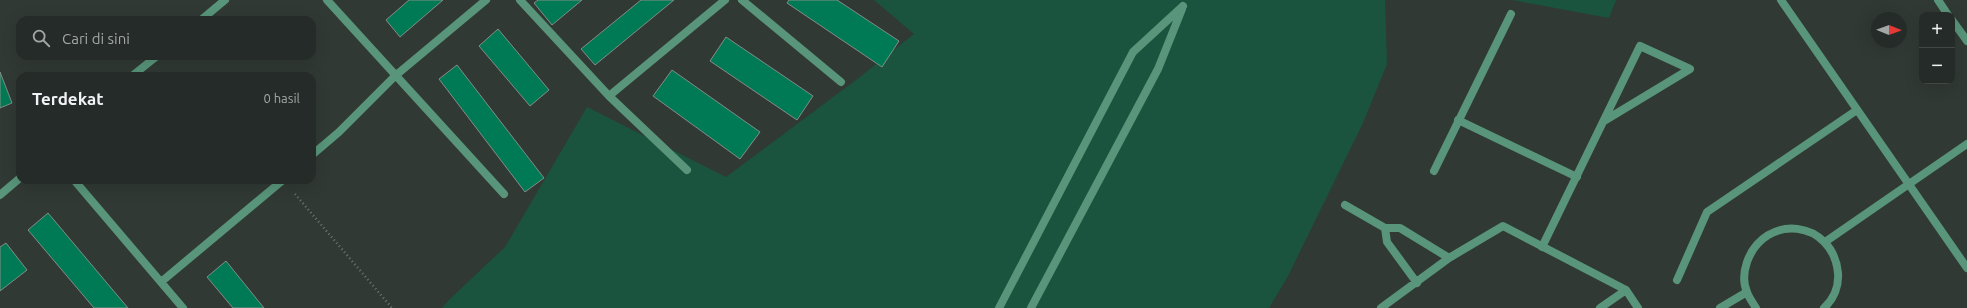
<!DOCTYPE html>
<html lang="id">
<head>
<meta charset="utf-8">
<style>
  :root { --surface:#252b28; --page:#2d3330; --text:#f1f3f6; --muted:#a3a7a8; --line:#424745 }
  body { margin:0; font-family:Ubuntu,sans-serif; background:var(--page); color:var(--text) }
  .controls { position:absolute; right:12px; top:12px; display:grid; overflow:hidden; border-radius:8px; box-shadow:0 4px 16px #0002 }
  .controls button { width:36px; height:36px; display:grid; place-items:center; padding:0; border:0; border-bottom:1px solid var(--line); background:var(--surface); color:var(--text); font:20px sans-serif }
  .compass { position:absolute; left:1871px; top:12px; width:36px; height:36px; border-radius:50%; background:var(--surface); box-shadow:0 4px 16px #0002; rotate:91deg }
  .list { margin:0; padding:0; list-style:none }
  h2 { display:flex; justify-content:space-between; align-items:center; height:52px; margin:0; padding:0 16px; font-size:17px }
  h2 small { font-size:13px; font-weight:400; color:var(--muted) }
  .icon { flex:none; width:22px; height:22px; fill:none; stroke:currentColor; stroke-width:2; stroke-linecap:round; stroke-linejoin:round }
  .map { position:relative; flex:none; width:1967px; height:308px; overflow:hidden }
  .search { position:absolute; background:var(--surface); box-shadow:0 4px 16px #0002; left:16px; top:16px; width:300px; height:44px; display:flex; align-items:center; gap:10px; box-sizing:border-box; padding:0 14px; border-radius:12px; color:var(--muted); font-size:15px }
  .panel { position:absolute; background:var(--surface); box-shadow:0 4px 16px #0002; left:16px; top:72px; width:300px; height:112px; border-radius:12px }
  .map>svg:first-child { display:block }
  .green { fill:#1a543e }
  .building { fill:#007a55; stroke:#838d88 }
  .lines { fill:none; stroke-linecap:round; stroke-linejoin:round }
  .path { stroke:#707773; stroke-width:2.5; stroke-dasharray:1 3; stroke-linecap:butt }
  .street { stroke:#58957a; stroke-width:8 }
</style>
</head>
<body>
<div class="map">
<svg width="1967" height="308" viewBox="0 0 1967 308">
  <rect width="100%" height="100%" fill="#313935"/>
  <path class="green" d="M874,0H1385L1387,64L1363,123L1287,278L1269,308H442L449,300L505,247L587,107L726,177L860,77L914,34Z
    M1512,0H1616L1609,18Z"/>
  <path class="building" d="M409,0H443L400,37L386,20Z
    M538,0H582L552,25L534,3Z
    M641,0H674L595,65L581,49Z
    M789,0H837L899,41L882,67L787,3Z
    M498,29L549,90L530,106L479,46Z
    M726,37L813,96L797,120L710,61Z
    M457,65L544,178L525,192L439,79Z
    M672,70L760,132L740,159L653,96Z
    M0,72L12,103L0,108Z
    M48,213L128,308H94L28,230Z
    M6,243L27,270L0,291V247Z
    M226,261L264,308H233L207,277Z"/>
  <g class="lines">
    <path class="path" d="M295,194L392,308"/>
    <path class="street" d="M327,0L504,194
      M520,0L609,96L725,0
      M742,0L841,82
      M1781,0L1967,268
      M1938,0L1948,15
      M201,20L225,0
      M1952,20L1967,41
      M132,76L157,56
      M609,96L687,170
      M1458,120L1577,177
      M312,155L339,132L395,76L486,0
      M1434,171L1511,14
      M74,180L183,308
      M0,195L20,178
      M1345,205L1385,228H1400L1449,258L1503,226L1626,290L1638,308
      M1385,228L1387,242L1417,283
      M1825,242L1967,144
      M1542,247L1640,46L1690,69L1604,121
      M1677,280L1707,212L1857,110
      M161,282L283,180
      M999,308L1133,52L1183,6
      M1031,308L1158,69L1182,9
      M1381,308L1449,258
      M1600,308L1626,290
      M1720,308L1747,292
      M1756,308C1753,303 1749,298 1747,292C1743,283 1744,271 1747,262C1765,212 1833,220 1838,273C1839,286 1834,299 1824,308"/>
  </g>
</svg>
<div class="controls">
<button>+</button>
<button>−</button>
</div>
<svg class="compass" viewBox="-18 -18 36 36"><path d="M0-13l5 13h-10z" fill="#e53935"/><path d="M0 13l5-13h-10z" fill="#a3a7a8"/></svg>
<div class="search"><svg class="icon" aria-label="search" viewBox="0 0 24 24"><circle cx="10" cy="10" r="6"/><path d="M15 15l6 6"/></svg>Cari di sini</div>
<section class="panel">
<h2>Terdekat<small>0 hasil</small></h2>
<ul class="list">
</ul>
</section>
</div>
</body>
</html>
